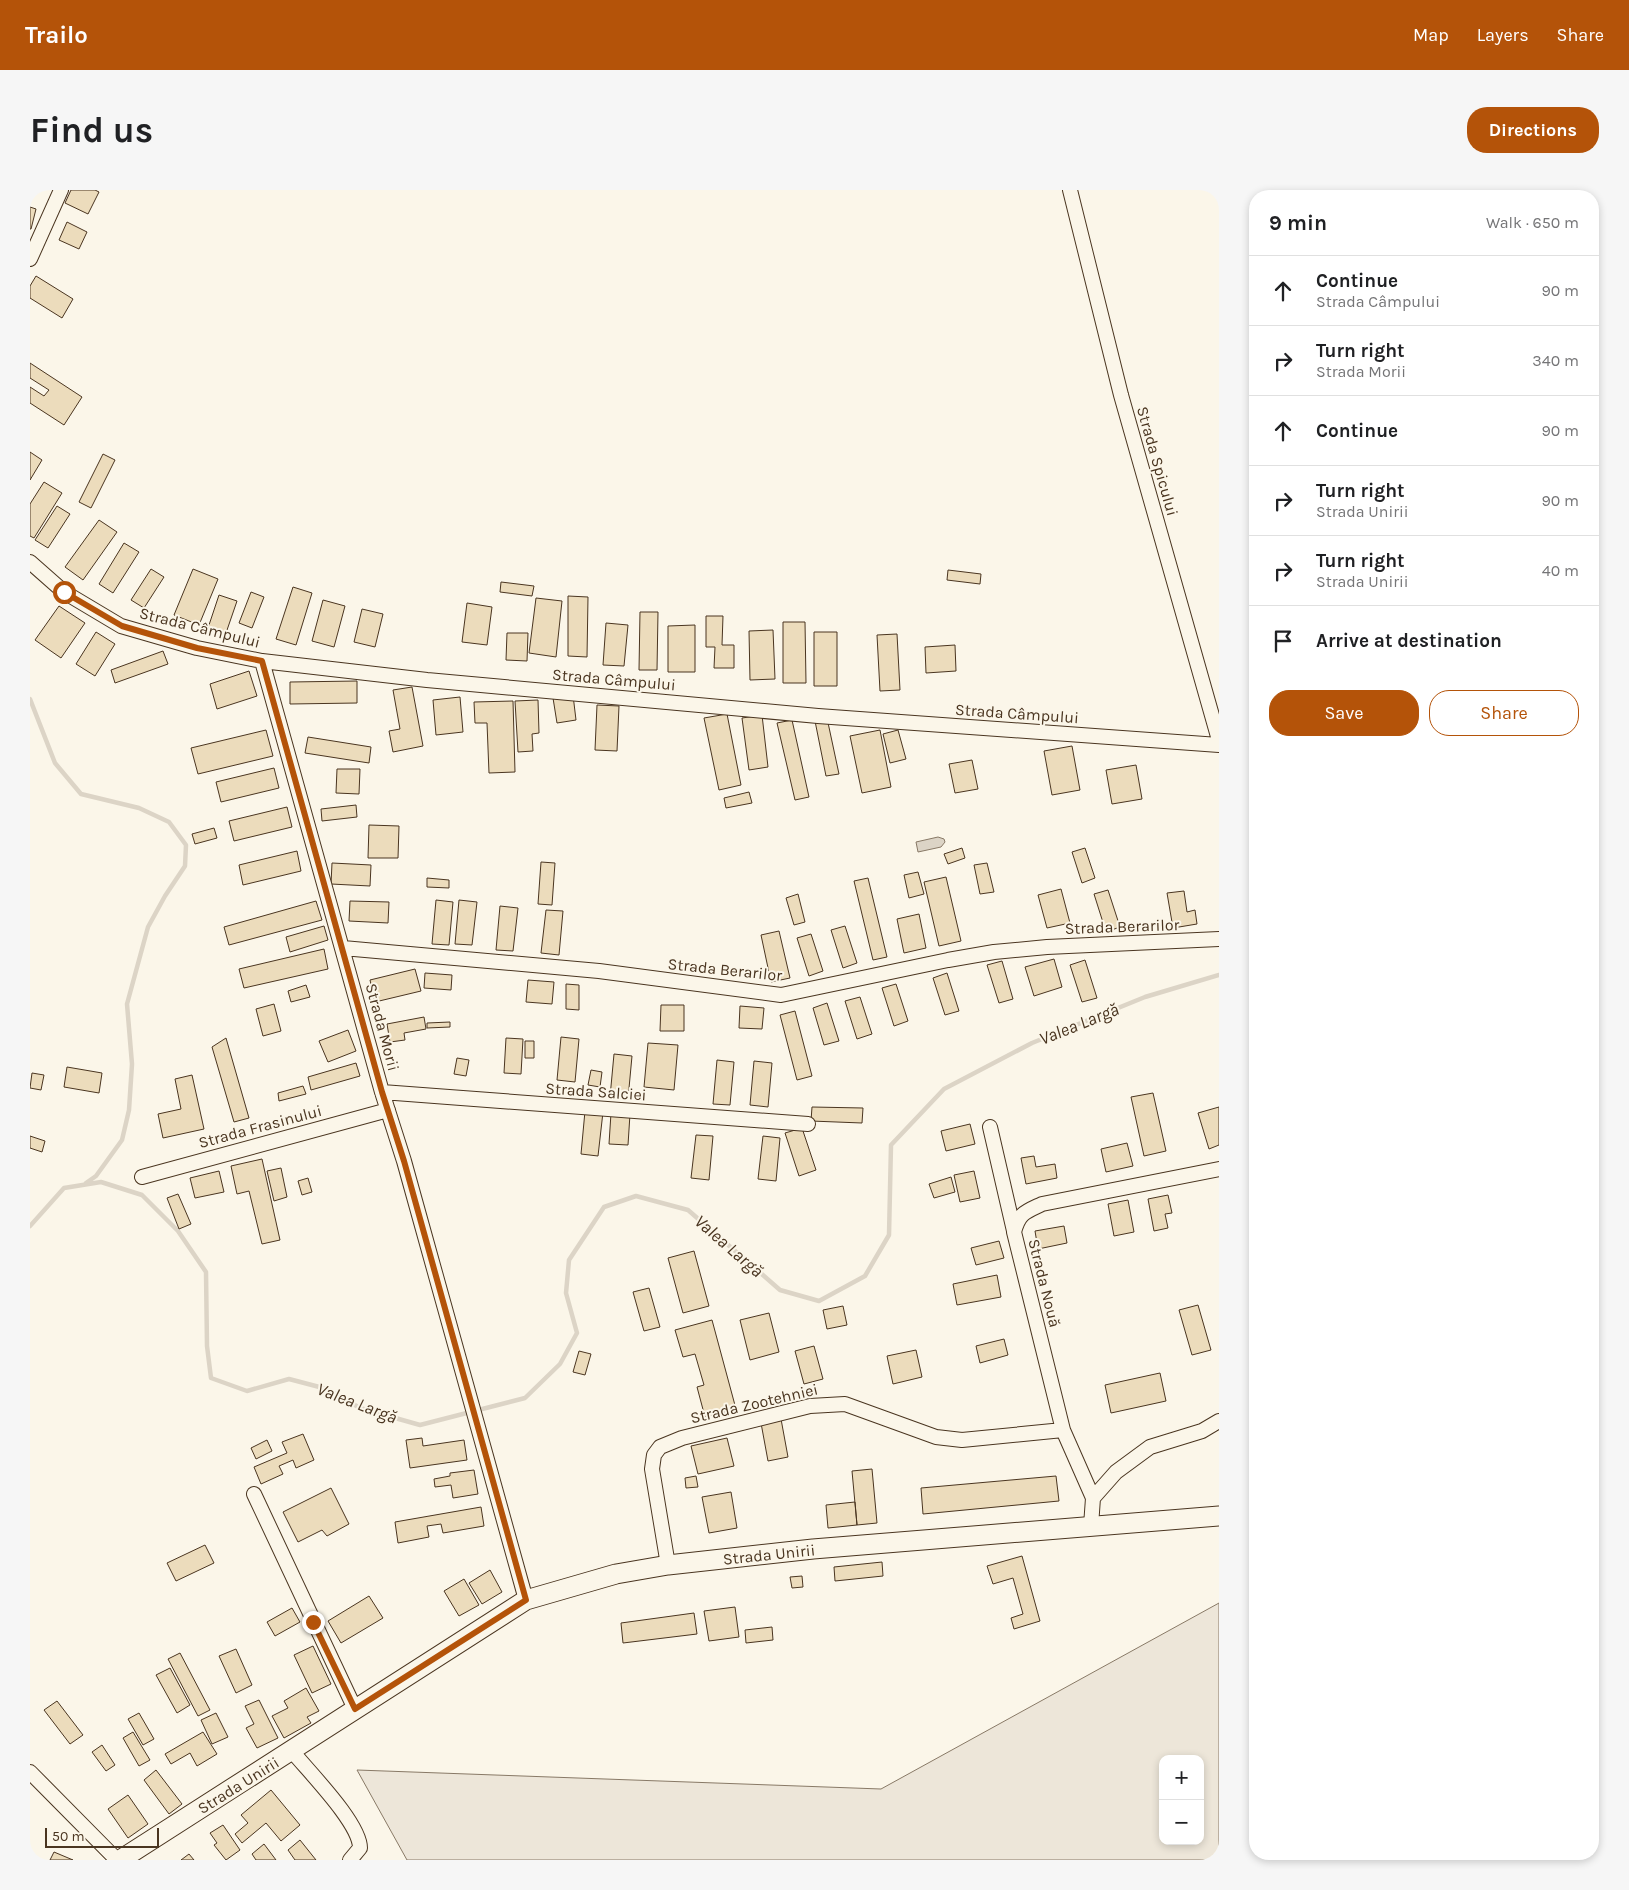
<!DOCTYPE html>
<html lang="en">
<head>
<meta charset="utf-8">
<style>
  :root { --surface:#fff; --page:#f6f6f6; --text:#202124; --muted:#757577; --line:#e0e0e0; --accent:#b45309 }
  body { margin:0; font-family:Karla,sans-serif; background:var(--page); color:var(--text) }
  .controls { position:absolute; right:15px; bottom:15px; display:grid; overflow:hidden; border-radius:10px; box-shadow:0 2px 8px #0003 }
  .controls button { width:45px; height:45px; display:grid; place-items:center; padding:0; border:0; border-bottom:1px solid var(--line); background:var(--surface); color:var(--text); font:25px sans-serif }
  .scale { position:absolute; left:15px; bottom:12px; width:114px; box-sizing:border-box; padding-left:5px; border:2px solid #4a3520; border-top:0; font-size:14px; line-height:18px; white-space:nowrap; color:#4a3520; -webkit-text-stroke:4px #fbf6e9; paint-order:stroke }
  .stop { position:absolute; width:15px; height:15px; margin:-11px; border:4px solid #b45309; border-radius:50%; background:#fff }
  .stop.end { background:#b45309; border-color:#fff; box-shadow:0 1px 5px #0008 }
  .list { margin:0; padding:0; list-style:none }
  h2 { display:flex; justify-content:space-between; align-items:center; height:65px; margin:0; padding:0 20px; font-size:21px }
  h2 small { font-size:16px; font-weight:400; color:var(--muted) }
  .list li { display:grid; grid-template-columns:32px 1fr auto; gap:15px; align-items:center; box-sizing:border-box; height:70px; padding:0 20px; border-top:1px solid var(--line) }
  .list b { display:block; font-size:19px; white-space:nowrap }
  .list p { margin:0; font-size:16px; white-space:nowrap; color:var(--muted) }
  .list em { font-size:16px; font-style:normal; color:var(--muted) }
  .actions { display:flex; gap:10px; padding:15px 20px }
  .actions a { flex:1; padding:11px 0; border:1px solid var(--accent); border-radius:20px; text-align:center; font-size:18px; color:var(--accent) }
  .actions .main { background:var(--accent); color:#fff }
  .icon { flex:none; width:28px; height:28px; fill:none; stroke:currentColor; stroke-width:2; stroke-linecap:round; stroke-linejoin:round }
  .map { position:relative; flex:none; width:1189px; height:1670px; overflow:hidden; border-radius:20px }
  header { display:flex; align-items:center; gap:30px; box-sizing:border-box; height:70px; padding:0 25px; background:var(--accent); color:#fff }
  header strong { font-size:24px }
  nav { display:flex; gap:28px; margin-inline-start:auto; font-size:18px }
  .intro { display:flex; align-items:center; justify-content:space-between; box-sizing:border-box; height:120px; padding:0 30px }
  h1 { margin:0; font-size:35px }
  .button { padding:12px 22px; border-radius:20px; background:var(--accent); color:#fff; font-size:18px; font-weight:700 }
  main { display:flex; gap:30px; padding:0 30px }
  aside { flex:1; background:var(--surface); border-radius:20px; box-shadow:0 2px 8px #0003 }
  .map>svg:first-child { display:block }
  .green { fill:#ede6d9; stroke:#887966; fill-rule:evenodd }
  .water { fill:#dcd4c6; stroke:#887966 }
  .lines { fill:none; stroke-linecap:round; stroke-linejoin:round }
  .stream { stroke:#dcd4c6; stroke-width:4.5 }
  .building { fill:#ecdcbc; stroke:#4a3520 }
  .minor-casing { stroke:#4a3520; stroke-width:16 }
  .secondary-casing { stroke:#4a3520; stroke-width:21 }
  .minor { stroke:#fbf6e9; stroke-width:14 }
  .secondary { stroke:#fbf6e9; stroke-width:19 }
  .route { stroke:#b45309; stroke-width:6 }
  .labels { text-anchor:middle; stroke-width:4; stroke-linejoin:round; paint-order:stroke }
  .street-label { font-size:16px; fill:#4a3520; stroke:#fbf6e9 }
  .water-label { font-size:18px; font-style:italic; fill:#4a3520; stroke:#fbf6e9 }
</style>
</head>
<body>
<header>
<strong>Trailo</strong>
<nav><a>Map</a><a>Layers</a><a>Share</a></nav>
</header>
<div class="intro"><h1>Find us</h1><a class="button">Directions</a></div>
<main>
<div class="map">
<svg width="1189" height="1670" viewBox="0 0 1189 1670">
  <rect width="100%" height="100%" fill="#fbf6e9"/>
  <path class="green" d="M1189,1413V1670H377L327,1580L851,1599ZM1133,1569H1170V1651H1133Z"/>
  <path class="water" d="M908,647L914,649L915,652L911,657L888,662L886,652Z"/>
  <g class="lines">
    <path class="stream" d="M0,509L25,573L51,604L109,618L139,632L156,655L155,676L135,706L118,737L97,814L102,874L99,920L92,950L66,986L56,993
      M0,1036L34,998L71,992L112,1005L148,1041L176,1082L177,1156L181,1188L217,1201L259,1189L297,1199L330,1218L390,1235L495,1208L530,1174L547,1143L536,1103L539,1070L574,1017L606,1006L658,1020L750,1100L789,1111L835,1086L859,1045L861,955L914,899L1002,853L1115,807L1189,785"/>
  </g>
  <path class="building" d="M41,0H65L69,2L58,24L35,13Z
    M0,17L6,19L1,39H0Z
    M37,32L57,42L49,59L29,50Z
    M6,86L43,109L32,128L0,108V96Z
    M0,173L52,207L34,235L0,213V197L14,206L19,200L0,188Z
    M0,262L12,270L0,290Z
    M73,264L85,270L61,318L49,312Z
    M14,292L32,303L4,348L0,346V314Z
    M27,316L40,324L18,358L5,350Z
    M69,330L87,342L53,390L35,377Z
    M94,353L109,362L83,403L69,394Z
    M121,379L134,387L114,418L101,410Z
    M163,379L188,389L169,435L144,425Z
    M918,380L951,384L950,394L917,390Z
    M471,392L504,396L502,406L470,402Z
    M263,397L282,403L266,455L246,449Z
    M221,402L234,407L222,438L209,433Z
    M189,405L207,411L196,443L178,438Z
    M538,406L558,407L557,467L538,466Z
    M506,408L532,411L526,467L499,463Z
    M293,410L315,416L304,457L282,451Z
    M437,413L462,417L457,455L432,452Z
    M29,416L55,433L31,468L5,450Z
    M332,419L353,424L345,457L324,452Z
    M610,422H628L627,480H609Z
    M676,426H693L692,455H704V478H684L685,457H676Z
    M753,432H775L776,493H753Z
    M576,433L598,435L594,476L573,475Z
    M665,435V482H638V436Z
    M743,440L745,489L720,490L719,441Z
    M66,442L85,454L65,486L46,474Z
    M784,442H807V496H784Z
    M477,443H498L497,471L476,470Z
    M867,444L870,500L850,501L847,445Z
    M925,455L926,481L896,483L895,457Z
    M133,461L138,474L85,493L81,480Z
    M219,481L227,506L187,519L180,494Z
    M327,491V513L260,514V492Z
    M382,497L393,556L363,562L359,541L370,539L363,500Z
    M543,505L546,530L527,533L523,508Z
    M430,507L433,542L406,545L403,510Z
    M508,510L509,543L502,544L503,561L488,562L485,511Z
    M483,511L485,582L459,583L457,533H445L444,512Z
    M567,515L589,516L587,561L565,560Z
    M697,524L711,595L689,600L674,528Z
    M732,525L738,577L719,580L712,528Z
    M797,528L809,584L796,586L785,531Z
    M762,530L779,607L765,610L747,533Z
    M236,540L243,566L168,584L161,558Z
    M850,540L861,597L832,603L820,546Z
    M868,540L876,569L860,573L853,544Z
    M278,547L341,557L339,573L275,563Z
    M1042,556L1050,600L1022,605L1014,561Z
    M942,570L948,599L925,603L919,574Z
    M1106,575L1112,609L1082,614L1076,580Z
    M244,578L249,598L191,612L186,592Z
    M307,579H330L329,604L306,603Z
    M719,602L722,613L696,618L694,608Z
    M326,615L327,627L292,631L291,619Z
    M257,617L262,637L204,651L199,631Z
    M339,635L369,636L368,668H338Z
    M184,638L187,648L165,654L162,644Z
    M932,658L935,668L918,674L914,664Z
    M1055,658L1065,688L1052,693L1042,662Z
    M267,661L271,681L213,695L209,675Z
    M511,672L525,673L522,715L508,714Z
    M302,673L341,675L340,696L301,694Z
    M957,673L964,702L950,704L944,675Z
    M888,682L894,704L879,708L874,685Z
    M916,687L931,751L909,756L894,692Z
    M397,688L419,690V698L397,697Z
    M838,688L857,767L843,770L824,691Z
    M1031,699L1040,733L1017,738L1008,705Z
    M1078,700L1090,737L1076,742L1064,704Z
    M1154,701L1157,722L1165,720L1167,734L1143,738L1137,703Z
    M768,704L775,732L764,735L756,708Z
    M406,710L423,712L419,755L402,754Z
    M429,710L447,712L442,755L425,754Z
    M286,711L292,730L199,755L194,737Z
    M320,711L359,712L358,733L319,731Z
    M470,716L488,718L483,761L466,760Z
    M516,720L533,721L529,765L511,763Z
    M889,724L896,758L874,763L867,729Z
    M294,736L298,750L260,762L256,747Z
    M815,736L827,773L813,778L801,740Z
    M749,741L760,788L741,792L731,745Z
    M781,744L793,781L779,786L767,748Z
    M294,759L298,779L214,798L209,779Z
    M1024,769L1032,797L1004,806L995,777Z
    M1055,770L1067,808L1052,812L1040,775Z
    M972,771L983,809L969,813L957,775Z
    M385,779L391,801L345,812L340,790Z
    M395,783L422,785L421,800L394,798Z
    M917,783L929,821L915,825L903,788Z
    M498,790L524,792L522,814L496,812Z
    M536,794L549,795V820L536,819Z
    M866,794L878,831L864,836L852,798Z
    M276,795L280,807L261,812L258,801Z
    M830,807L842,844L827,849L815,811Z
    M797,813L809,851L794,855L783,818Z
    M244,814L251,841L233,846L226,819Z
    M631,815H654V841H630Z
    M710,816L734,818L732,839L709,838Z
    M765,821L782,886L767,890L750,825Z
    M394,827L396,839L374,843L375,850L360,852L357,834Z
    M420,832V837L397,838V833Z
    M318,840L326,861L298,872L289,851Z
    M531,847L549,849L545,892L527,890Z
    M196,848L219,928L204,932L182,857Z
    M476,848L493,849L491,884L474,883Z
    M495,851H504V868H495Z
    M618,853L648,855L644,900L614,897Z
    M584,864L602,866L598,909L580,907Z
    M427,868L439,870L436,886L424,884Z
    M687,870L704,872L700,915L683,914Z
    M724,871L742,873L738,917L720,915Z
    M326,873L330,886L281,900L278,887Z
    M37,877L72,883L69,903L34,897Z
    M561,880L572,882L570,897L558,895Z
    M2,883L14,885L11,900L0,898Z
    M162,885L174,939L133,948L128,924L151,919L145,889Z
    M273,896L276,904L249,911L248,903Z
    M1123,903L1136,961L1114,966L1101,907Z
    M782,917L833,918L832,933L781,931Z
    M1189,917V955L1179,959L1168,923Z
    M555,921L573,922L568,966L551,964Z
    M581,923L600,924L598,955L579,954Z
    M940,934L945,954L916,961L911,941Z
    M772,938L786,980L769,986L755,943Z
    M666,945L683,946L679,990L661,988Z
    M0,946L15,951L12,962L0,958Z
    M733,946L750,948L746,991L728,989Z
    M1097,953L1103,976L1076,982L1071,959Z
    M1004,966L1006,977L1025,974L1027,988L996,994L991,968Z
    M232,969L250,1050L232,1054L219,1001L207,1004L201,976Z
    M251,978L257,1007L244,1011L237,981Z
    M189,981L194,1002L165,1008L160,988Z
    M944,981L950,1008L930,1012L924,985Z
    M921,987L925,1002L904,1008L899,994Z
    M278,988L282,1002L272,1005L268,991Z
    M148,1004L161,1034L149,1039L137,1008Z
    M1138,1005L1142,1023L1135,1024L1138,1038L1124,1041L1118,1009Z
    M1098,1010L1104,1042L1084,1046L1078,1014Z
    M1034,1036L1037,1053L1008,1059L1005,1041Z
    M969,1051L974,1068L946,1075L941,1058Z
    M664,1061L679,1116L653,1123L638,1068Z
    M967,1085L971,1107L927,1115L923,1094Z
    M619,1098L630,1137L614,1141L603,1102Z
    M1168,1115L1181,1160L1162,1165L1149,1120Z
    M813,1116L817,1135L797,1139L793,1120Z
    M739,1123L749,1162L720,1170L710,1130Z
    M682,1130L706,1219L675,1227L667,1197L674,1195L665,1164L653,1167L645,1140Z
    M974,1149L978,1165L950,1173L946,1156Z
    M784,1156L793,1189L774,1194L765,1161Z
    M886,1160L892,1187L863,1194L857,1166Z
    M549,1161L561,1164L555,1185L543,1182Z
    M1130,1183L1136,1211L1081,1223L1075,1195Z
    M751,1229L758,1267L738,1271L731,1233Z
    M273,1244L284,1270L266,1278L263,1270L249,1276L253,1284L231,1294L224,1277L257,1263L252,1252Z
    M392,1248L393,1256L434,1250L437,1270L380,1278L376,1250Z
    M697,1248L704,1276L668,1284L661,1256Z
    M237,1250L242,1261L226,1269L221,1258Z
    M842,1279L847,1333L827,1335L822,1281Z
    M444,1280L448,1304L423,1308L421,1295L405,1297L404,1289L420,1286V1283Z
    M666,1286L668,1297L656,1298L655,1288Z
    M1026,1286L1029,1311L893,1324L891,1298Z
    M301,1298L319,1334L297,1346L292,1340L268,1352L253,1322Z
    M701,1302L707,1338L679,1343L672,1307Z
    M825,1312L827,1335L798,1338L796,1315Z
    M451,1317L454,1336L413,1343L411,1334L397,1336L399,1347L368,1353L365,1332Z
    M175,1355L184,1373L146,1391L137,1373Z
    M992,1366L1010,1431L984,1439L981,1428L993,1424L983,1388L963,1394L957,1376Z
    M852,1372L853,1386L805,1391L804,1377Z
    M460,1380L472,1402L452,1414L439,1393Z
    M772,1386L773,1397L762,1398L760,1387Z
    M434,1389L449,1415L429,1426L414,1401Z
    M339,1406L353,1428L311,1453L298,1431Z
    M705,1417L709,1447L679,1451L674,1421Z
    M262,1418L270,1432L245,1446L237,1432Z
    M664,1423L667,1444L593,1453L591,1433Z
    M742,1437L743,1450L716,1453L715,1440Z
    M283,1456L301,1494L282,1503L264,1465Z
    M206,1459L222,1495L206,1503L189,1466Z
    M150,1463L180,1520L168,1526L138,1469Z
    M140,1478L160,1515L147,1523L126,1485Z
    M276,1498L289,1521L277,1527L281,1533L254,1548L242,1526L258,1518L254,1511Z
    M229,1510L248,1548L227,1558L216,1538L224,1534L215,1516Z
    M27,1511L53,1545L40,1554L14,1520Z
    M109,1523L124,1549L113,1555L98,1529Z
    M186,1523L198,1547L182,1554L171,1530Z
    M103,1542L120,1570L109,1576L93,1548Z
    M173,1542L187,1564L167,1576L160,1563L141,1574L135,1564Z
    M72,1555L85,1575L76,1581L62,1562Z
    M126,1580L152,1614L139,1624L114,1590Z
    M241,1600L270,1635L251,1651L236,1633L212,1653L205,1644L218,1633L211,1625Z
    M98,1605L118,1634L98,1648L78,1619Z
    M193,1635L210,1660L196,1670L184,1655L187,1653L180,1643Z
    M270,1650L286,1670H265L258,1660Z
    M234,1654L246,1670H226L222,1664Z
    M24,1662L43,1670H20Z
    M159,1664L164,1670H151Z"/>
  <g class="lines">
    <g class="minor-casing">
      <path id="minor" d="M1040,0L1091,205L1189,550
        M0,69L31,0
        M0,372L34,402L91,436L167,458L232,471L397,490L788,526L1189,555
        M232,471L352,902L374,971L496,1410
        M313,758L569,781L751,805L918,770L964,762L1017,757L1189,749
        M352,902L778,934
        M960,937L984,1041
        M112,987L358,920
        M224,1304L325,1519
        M1063,1308L1086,1282L1120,1257L1172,1241L1189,1231
        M1061,1336L1063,1308L1033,1240L984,1042C989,1023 995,1022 1012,1014L1189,979
        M638,1375L622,1279L624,1265L630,1257L652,1248L780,1216L815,1214L906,1247L932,1250L1033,1240
        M262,1561C279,1582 330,1633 330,1658L320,1670
        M0,1582L87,1670"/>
    </g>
    <g class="secondary-casing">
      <path id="secondary" d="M90,1670L496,1410L586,1384L638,1375L783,1359L1189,1326"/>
    </g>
    <use href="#minor" class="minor"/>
    <use href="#secondary" class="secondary"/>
  </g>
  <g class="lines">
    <path class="route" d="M34,402L92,436L167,458L232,471L352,902L374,971L496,1410L325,1519L283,1432"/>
  </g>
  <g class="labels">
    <g class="street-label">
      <text transform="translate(1128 271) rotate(74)" y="6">Strada Spicului</text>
      <text transform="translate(170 437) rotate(14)" y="6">Strada Câmpului</text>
      <text transform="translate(584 489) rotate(5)" y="6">Strada Câmpului</text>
      <text transform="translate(987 523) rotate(4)" y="6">Strada Câmpului</text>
      <text transform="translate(1092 736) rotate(-2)" y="6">Strada Berarilor</text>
      <text transform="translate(695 779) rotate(6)" y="6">Strada Berarilor</text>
      <text transform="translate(353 837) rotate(75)" y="6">Strada Morii</text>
      <text transform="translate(566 901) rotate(4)" y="6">Strada Salciei</text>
      <text transform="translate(230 936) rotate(-15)" y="6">Strada Frasinului</text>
      <text transform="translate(1015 1093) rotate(76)" y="6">Strada Nouă</text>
      <text transform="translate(724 1213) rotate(-13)" y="6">Strada Zootehniei</text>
      <text transform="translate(739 1364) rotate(-6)" y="6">Strada Unirii</text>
      <text transform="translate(208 1595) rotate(-32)" y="6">Strada Unirii</text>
    </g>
    <g class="water-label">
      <text transform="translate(1049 834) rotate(-22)" y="6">Valea Largă</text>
      <text transform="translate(699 1056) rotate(41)" y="6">Valea Largă</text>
      <text transform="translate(327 1213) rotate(21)" y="6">Valea Largă</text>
    </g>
  </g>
</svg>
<div class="controls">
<button>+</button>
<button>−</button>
</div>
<div class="scale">50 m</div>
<div class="stop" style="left:34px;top:402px"></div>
<div class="stop end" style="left:283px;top:1432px"></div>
</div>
<aside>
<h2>9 min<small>Walk · 650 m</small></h2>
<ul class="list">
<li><svg class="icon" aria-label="ahead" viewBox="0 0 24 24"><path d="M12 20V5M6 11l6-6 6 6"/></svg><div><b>Continue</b><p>Strada Câmpului</p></div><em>90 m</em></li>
<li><svg class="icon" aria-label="right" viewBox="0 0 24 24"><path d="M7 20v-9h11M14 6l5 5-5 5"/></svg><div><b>Turn right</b><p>Strada Morii</p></div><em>340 m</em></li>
<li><svg class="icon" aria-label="ahead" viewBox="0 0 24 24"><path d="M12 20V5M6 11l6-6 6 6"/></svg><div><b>Continue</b></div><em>90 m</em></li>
<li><svg class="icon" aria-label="right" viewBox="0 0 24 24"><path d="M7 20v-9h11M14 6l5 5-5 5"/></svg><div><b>Turn right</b><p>Strada Unirii</p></div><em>90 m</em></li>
<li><svg class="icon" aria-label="right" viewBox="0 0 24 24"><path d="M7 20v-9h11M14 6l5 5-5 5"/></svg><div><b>Turn right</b><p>Strada Unirii</p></div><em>40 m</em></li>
<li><svg class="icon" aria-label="arrive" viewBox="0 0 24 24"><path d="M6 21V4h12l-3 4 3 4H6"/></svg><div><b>Arrive at destination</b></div></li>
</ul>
<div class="actions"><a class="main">Save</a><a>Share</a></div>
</aside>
</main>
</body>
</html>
